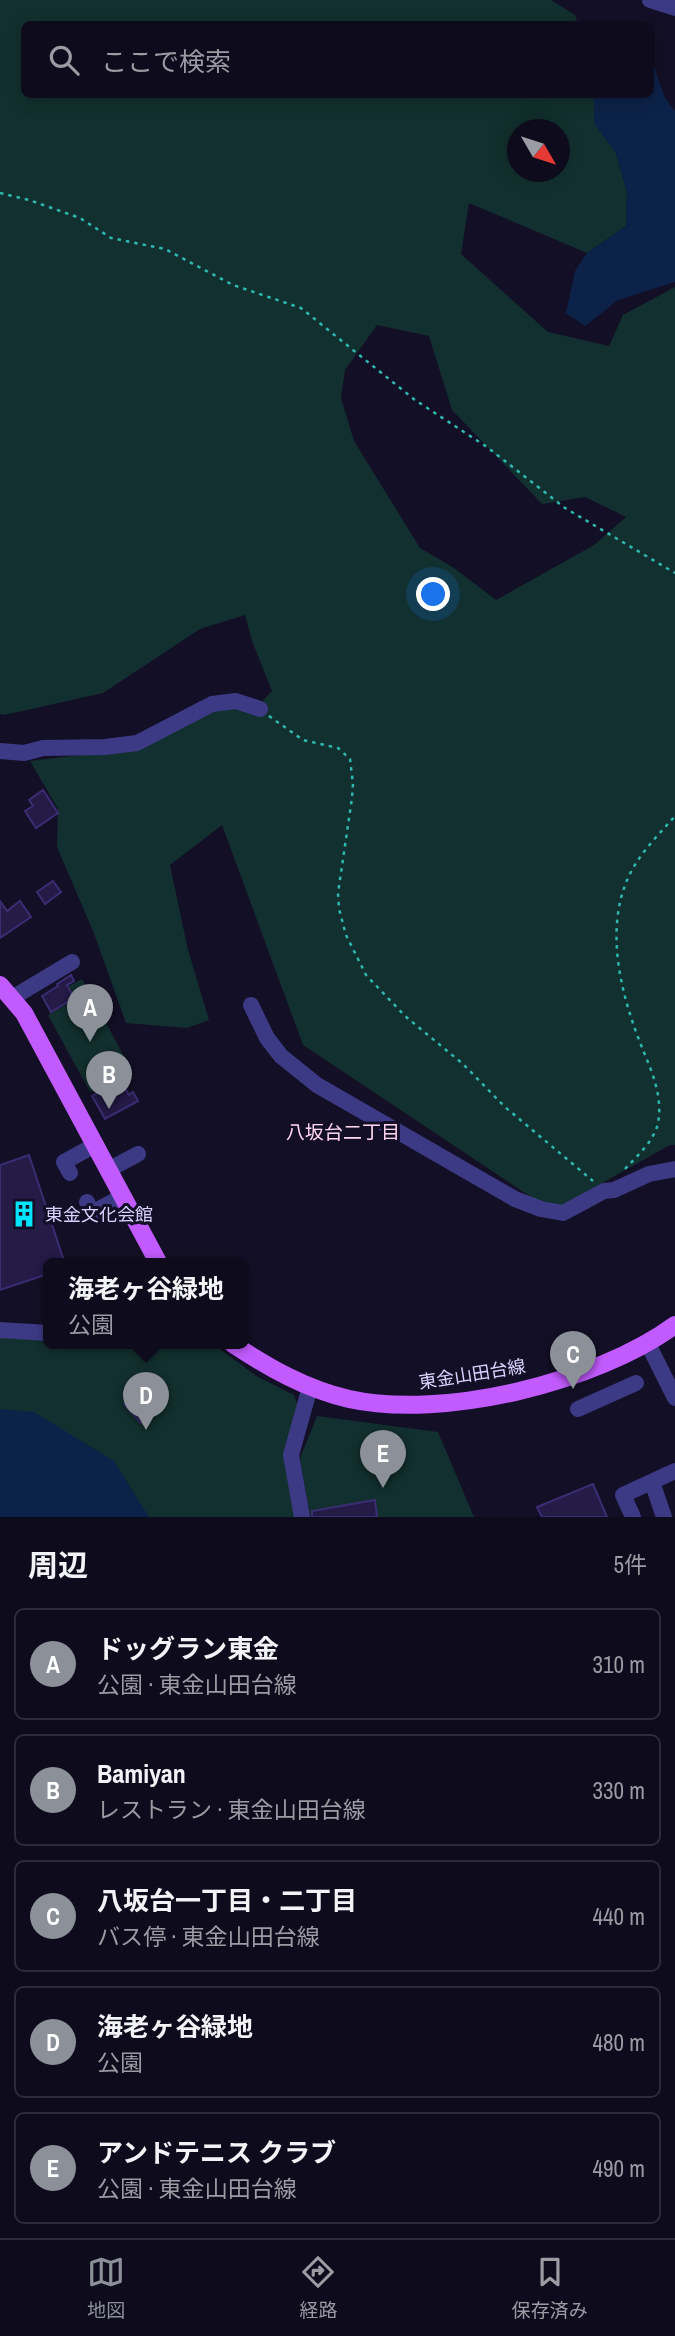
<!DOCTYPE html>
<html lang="ja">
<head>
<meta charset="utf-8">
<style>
	:root { --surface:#0e0b1c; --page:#1c1929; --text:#f1f3f6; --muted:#9b9ba3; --line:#2e2b3b; --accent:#8c9099 }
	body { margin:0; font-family:"Archivo Narrow","Noto Sans JP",sans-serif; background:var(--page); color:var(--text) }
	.compass { position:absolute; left:507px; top:119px; width:63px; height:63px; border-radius:50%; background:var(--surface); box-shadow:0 4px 18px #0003; rotate:129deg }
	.you { position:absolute; left:434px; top:595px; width:24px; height:24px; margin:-18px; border:5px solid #fff; border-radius:50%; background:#1a73e8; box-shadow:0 0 0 10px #1a73e833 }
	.badge { display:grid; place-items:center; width:46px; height:46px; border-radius:50%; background:var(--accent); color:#fff; font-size:23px; font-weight:700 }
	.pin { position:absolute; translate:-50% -58px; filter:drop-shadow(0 2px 4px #0008) }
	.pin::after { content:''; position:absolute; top:37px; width:24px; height:21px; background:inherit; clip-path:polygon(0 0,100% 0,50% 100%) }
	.popup { position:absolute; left:43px; top:1258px; width:206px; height:91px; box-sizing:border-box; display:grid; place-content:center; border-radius:10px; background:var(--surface); filter:drop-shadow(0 2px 5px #0005); font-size:23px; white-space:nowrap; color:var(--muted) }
	.popup b { font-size:26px; color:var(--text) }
	.popup::after { content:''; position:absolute; left:50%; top:100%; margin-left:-14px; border:14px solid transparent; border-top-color:var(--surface) }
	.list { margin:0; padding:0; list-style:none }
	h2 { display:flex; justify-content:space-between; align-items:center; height:91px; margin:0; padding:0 28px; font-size:30px }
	h2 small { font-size:23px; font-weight:400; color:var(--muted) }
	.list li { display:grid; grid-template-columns:46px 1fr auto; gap:21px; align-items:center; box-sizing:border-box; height:112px; margin:0 14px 14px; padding:0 14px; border:2px solid var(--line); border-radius:10px }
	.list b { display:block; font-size:26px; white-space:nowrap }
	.list p { margin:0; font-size:23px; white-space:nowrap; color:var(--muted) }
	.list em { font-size:23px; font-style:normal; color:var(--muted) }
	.icon { flex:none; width:38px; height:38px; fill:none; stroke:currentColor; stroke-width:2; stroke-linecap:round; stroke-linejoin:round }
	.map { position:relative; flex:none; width:675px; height:1517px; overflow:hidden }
	.search { position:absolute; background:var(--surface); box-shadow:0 4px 18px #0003; left:21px; right:21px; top:21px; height:77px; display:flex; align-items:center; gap:18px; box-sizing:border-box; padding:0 24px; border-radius:10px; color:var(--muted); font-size:26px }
	.sheet { height:721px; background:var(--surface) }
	nav { display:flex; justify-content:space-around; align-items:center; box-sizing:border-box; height:98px; border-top:2px solid var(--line); background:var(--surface); font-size:19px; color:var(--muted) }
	nav a { display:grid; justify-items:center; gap:4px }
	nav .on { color:var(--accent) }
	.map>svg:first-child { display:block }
	.green { fill:#12302f; fill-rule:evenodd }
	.water { fill:#0c2248 }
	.building { fill:#241b47; stroke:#3b2d73; stroke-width:2 }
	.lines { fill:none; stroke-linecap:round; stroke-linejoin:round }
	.path { stroke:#2fb8b0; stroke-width:2.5; stroke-dasharray:3.5 5; stroke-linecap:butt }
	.minor { stroke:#3d3a85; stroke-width:16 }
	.major { stroke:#c25bff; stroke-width:18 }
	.labels { text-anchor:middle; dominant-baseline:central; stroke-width:6; stroke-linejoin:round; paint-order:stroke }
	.poi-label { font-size:18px; fill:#d9d4ff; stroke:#130f26; text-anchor:start }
	.street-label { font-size:18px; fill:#d9d4ff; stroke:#130f26 }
	.neighbourhood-label { font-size:19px; fill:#ffd6f0; stroke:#130f26 }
</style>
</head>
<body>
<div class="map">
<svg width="675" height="1517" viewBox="0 0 675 1517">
	<rect width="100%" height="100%" fill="#130f26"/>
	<path class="green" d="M 0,0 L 551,0 L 575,15 L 578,24 L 24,24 L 24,94 L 594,95 L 594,123 L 616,153 L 627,192 L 626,226 L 587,253 L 469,203 L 461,254 L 548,332 L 609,346 L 623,315 L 675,287 L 675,1145 L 670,1145 L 552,1211 L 303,1045 L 222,825 L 170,865 L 188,950 L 209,1020 L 187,1028 L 126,1023 L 93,931 L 57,847 L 58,809 L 30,761 L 146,747 L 211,710 L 233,707 L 253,711 L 272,691 L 252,641 L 245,615 L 200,629 L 103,693 L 4,715 L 0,714 ZM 518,130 L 560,130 L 560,172 L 518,172 ZM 377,325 L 429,336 L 452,410 L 542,504 L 585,497 L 626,517 L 594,545 L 496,600 L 454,568 L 420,548 L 354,441 L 341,398 L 345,370 Z
		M 82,979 L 131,1069 L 90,1092 L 48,1015 L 76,999 L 69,986 Z
		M 0,1336 L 48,1340 L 48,1344 L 213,1344 L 258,1377 L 294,1395 L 298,1406 L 297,1517 L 0,1517 Z
		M 317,1416 L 438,1432 L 474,1517 L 310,1517 L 300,1458 Z"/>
	<path class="water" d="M 651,58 L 665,98 L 675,111 L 675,282 L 618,300 L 585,326 L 566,313 L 575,271 L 587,253 L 626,226 L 627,192 L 616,153 L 594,123 L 594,95 L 650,94 Z
		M 0,1409 L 34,1412 L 114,1461 L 149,1517 L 0,1517 Z"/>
	<path class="building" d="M 43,790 L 58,813 L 36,828 L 25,811 L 33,806 L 29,800 Z
		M 53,881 L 61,892 L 45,904 L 37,892 Z
		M 0,901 L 7,911 L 20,901 L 31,917 L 0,938 Z
		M 71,975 L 74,981 L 67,985 L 74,998 L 51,1012 L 42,996 L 58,986 L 57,984 Z
		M 121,1080 L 129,1095 L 133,1092 L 138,1101 L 105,1119 L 92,1096 Z
		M 29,1155 L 65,1264 L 48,1264 L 48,1274 L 0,1290 L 0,1165 Z
		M 133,1396 L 150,1415 L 141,1423 L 124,1404 Z
		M 593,1484 L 607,1517 L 542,1517 L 537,1507 Z
		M 375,1500 L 377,1517 L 312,1517 L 312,1511 Z"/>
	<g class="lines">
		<path class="path" d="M 0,193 L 29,200 L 80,218 L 111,238 L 165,249 L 233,285 L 301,308 L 415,400 L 487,447 L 565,508 L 675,573
			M 269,716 L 303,740 L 338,748 L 350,759 L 353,784 L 352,798 L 338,893 L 339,909 L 346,935 L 366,975 L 405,1016 L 463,1064 L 505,1107 L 593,1181
			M 625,1169 C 637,1156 651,1144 657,1127 C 664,1100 653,1074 643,1050 C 621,996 602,925 632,870 C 643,850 660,833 675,816"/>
		<path class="minor" d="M 650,0 L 675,8
			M 0,751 L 24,753 L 43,748 L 105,747 L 137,743 L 212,704 L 236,701 L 260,709
			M 12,998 L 72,962
			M 251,1005 L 267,1038 L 281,1056 L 317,1085 L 515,1199 L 541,1209 L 563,1213 L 604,1191 L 614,1190 L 649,1174 L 675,1169
			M 108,1170 L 138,1154
			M 70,1173 L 64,1162 L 95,1145
			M 87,1202 L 92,1213 L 123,1196
			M 0,1330 L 48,1333
			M 648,1344 L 675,1398
			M 578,1409 L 636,1383
			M 652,1482 L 664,1517
			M 302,1517 L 291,1455 L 310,1387
			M 633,1517 L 623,1495 L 675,1471"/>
		<path class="major" d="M 0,985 L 24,1013 L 159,1264
			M 233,1344 C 269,1368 306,1389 349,1399 C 444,1420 597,1382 675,1325"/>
	</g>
	<defs>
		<g id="building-bare" transform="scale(2.1)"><path d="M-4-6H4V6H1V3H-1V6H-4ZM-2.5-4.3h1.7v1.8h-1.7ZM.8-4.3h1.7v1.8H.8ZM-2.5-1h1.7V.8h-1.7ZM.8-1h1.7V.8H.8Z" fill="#00e5ff" stroke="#130f26" stroke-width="2.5" paint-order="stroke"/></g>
	</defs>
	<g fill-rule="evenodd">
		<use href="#building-bare" x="24" y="1214"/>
	</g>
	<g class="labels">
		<g class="poi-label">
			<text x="45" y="1214">東金文化会館</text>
		</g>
		<g class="street-label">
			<text transform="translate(472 1374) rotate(-9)">東金山田台線</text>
		</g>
		<g class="neighbourhood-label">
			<text x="343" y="1132">八坂台二丁目</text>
		</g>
	</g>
</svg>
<svg class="compass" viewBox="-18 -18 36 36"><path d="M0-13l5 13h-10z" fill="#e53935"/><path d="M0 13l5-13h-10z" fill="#9b9ba3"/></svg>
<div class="you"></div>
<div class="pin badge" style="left:90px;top:1042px">A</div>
<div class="pin badge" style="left:109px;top:1109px">B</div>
<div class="pin badge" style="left:573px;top:1389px">C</div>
<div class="pin badge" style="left:146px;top:1430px">D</div>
<div class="popup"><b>海老ヶ谷緑地</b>公園</div>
<div class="pin badge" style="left:383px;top:1488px">E</div>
<div class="search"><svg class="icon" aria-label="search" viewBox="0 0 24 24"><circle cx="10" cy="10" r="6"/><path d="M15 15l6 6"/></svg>ここで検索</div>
</div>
<section class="sheet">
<h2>周辺<small>5件</small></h2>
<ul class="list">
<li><span class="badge">A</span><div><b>ドッグラン東金</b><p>公園 · 東金山田台線</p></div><em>310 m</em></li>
<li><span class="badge">B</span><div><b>Bamiyan</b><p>レストラン · 東金山田台線</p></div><em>330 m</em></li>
<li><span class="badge">C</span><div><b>八坂台一丁目・二丁目</b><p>バス停 · 東金山田台線</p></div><em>440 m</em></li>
<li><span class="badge">D</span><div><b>海老ヶ谷緑地</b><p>公園</p></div><em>480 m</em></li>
<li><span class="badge">E</span><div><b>アンドテニス クラブ</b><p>公園 · 東金山田台線</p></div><em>490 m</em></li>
</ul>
</section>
<nav>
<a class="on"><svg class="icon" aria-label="map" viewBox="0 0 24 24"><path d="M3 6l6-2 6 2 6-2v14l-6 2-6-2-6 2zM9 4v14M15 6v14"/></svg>地図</a>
<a><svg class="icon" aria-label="directions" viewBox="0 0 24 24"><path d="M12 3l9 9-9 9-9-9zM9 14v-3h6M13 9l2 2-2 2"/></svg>経路</a>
<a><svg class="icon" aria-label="saved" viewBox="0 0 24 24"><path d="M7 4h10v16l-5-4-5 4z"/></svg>保存済み</a>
</nav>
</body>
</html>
